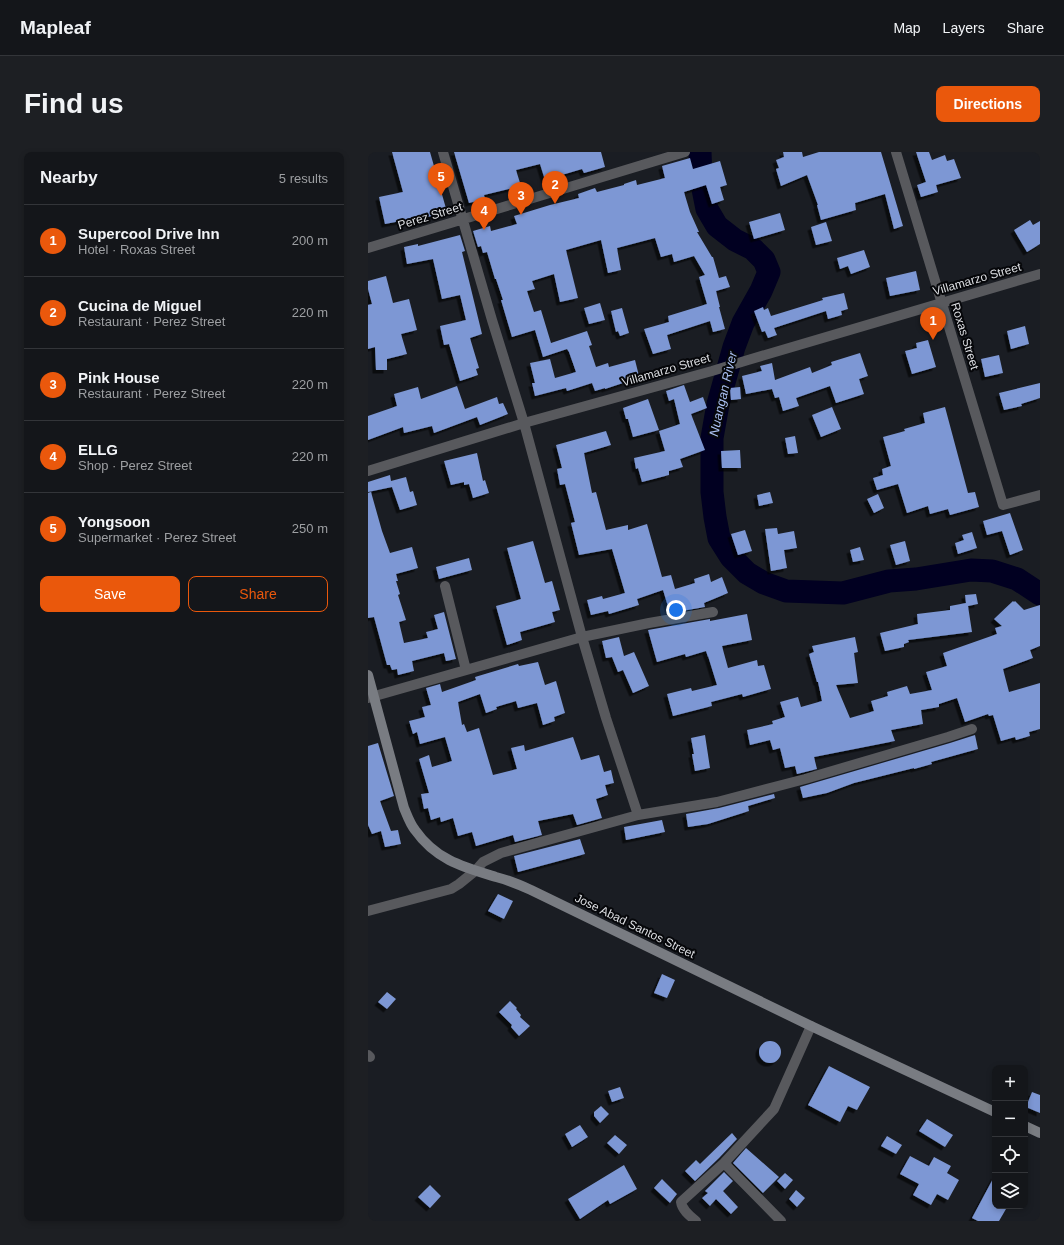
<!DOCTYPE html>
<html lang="en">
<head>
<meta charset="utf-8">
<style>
	:root { --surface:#14161a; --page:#1d1f23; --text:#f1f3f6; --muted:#9d9fa2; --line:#333539; --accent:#ea580c }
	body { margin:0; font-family:Arial,sans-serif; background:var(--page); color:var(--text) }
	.controls { position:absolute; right:12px; bottom:12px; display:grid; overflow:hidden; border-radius:8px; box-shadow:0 2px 6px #0003 }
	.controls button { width:36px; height:36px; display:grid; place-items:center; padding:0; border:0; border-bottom:1px solid var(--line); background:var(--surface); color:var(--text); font:20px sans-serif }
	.you { position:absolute; left:308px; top:458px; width:14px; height:14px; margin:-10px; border:3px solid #fff; border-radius:50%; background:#1a73e8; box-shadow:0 0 0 6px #1a73e833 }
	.badge { display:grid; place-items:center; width:26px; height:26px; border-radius:50%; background:var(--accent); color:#fff; font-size:13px; font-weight:700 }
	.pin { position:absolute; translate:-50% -33px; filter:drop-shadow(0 1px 2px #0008) }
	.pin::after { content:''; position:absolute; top:21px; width:14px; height:12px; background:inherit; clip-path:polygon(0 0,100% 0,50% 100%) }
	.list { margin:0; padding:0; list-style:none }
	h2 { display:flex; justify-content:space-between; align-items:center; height:52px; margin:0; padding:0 16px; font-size:17px }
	h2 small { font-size:13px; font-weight:400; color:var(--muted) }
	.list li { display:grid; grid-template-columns:26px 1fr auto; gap:12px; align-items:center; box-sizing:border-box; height:72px; padding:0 16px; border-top:1px solid var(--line) }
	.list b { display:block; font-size:15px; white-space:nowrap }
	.list p { margin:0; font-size:13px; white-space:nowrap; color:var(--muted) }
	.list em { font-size:13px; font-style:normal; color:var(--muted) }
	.actions { display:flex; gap:8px; padding:12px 16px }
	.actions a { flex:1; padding:9px 0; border:1px solid var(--accent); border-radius:8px; text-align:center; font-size:14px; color:var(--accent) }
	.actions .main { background:var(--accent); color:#fff }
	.icon { flex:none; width:22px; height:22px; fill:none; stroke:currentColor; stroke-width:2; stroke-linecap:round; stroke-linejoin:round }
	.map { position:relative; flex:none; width:672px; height:1069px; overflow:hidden; border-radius:8px }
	header { display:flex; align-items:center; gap:24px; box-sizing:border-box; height:56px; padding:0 20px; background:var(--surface); border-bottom:1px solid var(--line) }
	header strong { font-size:19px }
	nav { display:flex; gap:22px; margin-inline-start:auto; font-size:14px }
	.intro { display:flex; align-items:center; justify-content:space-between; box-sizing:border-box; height:96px; padding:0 24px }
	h1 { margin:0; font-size:28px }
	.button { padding:10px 18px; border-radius:8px; background:var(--accent); color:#fff; font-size:14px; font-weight:700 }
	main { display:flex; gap:24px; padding:0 24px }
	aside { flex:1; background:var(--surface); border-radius:8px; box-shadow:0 2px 6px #0003 }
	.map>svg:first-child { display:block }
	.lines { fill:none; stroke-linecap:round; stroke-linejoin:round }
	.river { stroke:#010021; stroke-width:23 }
	.building { fill:#7d97d4; filter:url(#shadow) }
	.minor { stroke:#58595d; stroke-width:10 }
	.tertiary { stroke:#58595d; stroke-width:10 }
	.secondary { stroke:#797c82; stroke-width:10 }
	.labels { text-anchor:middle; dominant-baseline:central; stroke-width:4; stroke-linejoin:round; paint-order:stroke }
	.street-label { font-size:12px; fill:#dddfe3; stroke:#06070a }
	.water-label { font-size:13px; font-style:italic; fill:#abc1f3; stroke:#06070a }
</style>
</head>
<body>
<header>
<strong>Mapleaf</strong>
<nav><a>Map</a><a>Layers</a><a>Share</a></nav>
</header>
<div class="intro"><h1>Find us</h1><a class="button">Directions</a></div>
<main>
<aside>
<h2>Nearby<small>5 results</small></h2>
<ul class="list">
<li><span class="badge">1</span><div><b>Supercool Drive Inn</b><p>Hotel · Roxas Street</p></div><em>200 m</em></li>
<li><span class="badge">2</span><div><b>Cucina de Miguel</b><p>Restaurant · Perez Street</p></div><em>220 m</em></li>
<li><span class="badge">3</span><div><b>Pink House</b><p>Restaurant · Perez Street</p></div><em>220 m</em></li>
<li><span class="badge">4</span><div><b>ELLG</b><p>Shop · Perez Street</p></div><em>220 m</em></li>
<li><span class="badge">5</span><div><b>Yongsoon</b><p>Supermarket · Perez Street</p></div><em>250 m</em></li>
</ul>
<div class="actions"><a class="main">Save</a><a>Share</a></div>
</aside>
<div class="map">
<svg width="672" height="1069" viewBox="0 0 672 1069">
	<defs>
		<filter id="shadow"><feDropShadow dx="-3.5" dy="3.5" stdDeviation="0" flood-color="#0009"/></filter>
	</defs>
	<rect width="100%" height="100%" fill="#1a1d23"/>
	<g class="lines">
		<path class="river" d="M 332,0 L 333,27 L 339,57 L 349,74 L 367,88 L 385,97 L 396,108 L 401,120 L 393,139 L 375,171 L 366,195 L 350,252 L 344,286 L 344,340 L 347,365 L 351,386 L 363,405 L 379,421 L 396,431 L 418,439 L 475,441 L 521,429 L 548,427 L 603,418 L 624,419 L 649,427 L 672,442"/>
	</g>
	<path class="building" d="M 24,0 L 62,0 L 79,60 L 44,69 L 43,67 L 17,72 L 11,45 L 35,40 Z
		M 86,0 L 233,0 L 237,15 L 216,21 L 214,17 L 177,28 L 172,12 L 148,18 L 153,34 L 116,43 L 117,47 L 101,51 Z
		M 415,0 L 434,0 L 435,5 L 451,0 L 513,0 L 535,74 L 526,77 L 517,42 L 487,51 L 488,58 L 453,68 L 449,53 L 450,53 L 439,23 L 413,34 L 408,17 L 411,16 L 408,8 L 416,5 Z
		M 548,0 L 561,0 L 564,8 L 577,3 L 579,9 L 586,7 L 593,26 L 568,33 L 570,40 L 553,45 L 549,33 L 558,30 Z
		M 322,6 L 325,17 L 352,9 L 359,33 L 352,35 L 356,48 L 344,52 L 338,33 L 316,40 L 322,60 L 331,80 L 329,80 L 344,105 L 345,105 L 351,126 L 358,124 L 362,135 L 348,139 L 352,155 L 351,155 L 357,177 L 345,180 L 342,169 L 299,183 L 303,197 L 285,202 L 276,177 L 301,170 L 300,164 L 339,152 L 331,125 L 337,123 L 326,104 L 306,110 L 304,102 L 293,105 L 287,86 L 249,96 L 253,118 L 240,121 L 233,88 L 198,98 L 210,146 L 192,150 L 186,122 L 164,129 L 167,137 L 159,139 L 166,160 L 173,158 L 183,191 L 219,179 L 224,193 L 221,194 L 228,215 L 240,211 L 241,215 L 267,208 L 271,224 L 257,227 L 258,230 L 237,237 L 237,236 L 227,239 L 224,231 L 199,239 L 198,236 L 167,244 L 164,231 L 167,231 L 162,211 L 182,207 L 187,226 L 208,220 L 201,200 L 199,197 L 175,205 L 167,178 L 144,185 L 133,148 L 135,148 L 128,127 L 127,127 L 119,100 L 115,101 L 113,94 L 110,95 L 105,79 L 122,74 L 123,79 L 149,72 L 146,64 L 182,53 L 211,46 L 210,42 L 227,36 L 229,40 L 256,33 L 256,32 L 268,28 L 269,33 L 297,26 L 294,14 Z
		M 412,61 L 417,78 L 386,87 L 381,70 Z
		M 662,68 L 665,73 L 672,69 L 672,92 L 659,100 L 646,78 Z
		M 458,70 L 464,89 L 448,93 L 443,75 Z
		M 92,83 L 97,99 L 94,100 L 114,182 L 102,186 L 111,216 L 108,217 L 110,223 L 92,229 L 81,192 L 76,193 L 72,174 L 98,168 L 92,143 L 74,147 L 65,107 L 39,112 L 36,95 L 50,92 L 50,94 Z
		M 496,98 L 502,115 L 483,122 L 480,114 L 472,117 L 469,106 Z
		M 548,119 L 552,138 L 522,144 L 518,126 Z
		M 18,124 L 25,151 L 41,147 L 49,178 L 33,182 L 39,202 L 19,207 L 19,218 L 8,218 L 7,195 L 0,197 L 0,153 L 4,152 L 0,137 L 0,129 Z
		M 476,141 L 480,157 L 473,159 L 474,163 L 460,167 L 458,159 L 406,176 L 409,183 L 400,186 L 397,179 L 394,180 L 386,159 L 395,155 L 396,158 L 400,156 L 403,164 L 455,148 L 454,146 Z
		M 232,151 L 237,168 L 221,172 L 216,156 Z
		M 254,156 L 261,181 L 252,184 L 250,179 L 248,180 L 243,159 Z
		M 657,174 L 661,192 L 643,197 L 639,179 Z
		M 560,188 L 568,215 L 544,222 L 537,199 L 549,196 L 548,191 Z
		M 492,201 L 500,224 L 491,227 L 496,242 L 468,251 L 462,234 L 428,246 L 431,254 L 415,259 L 411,245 L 407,246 L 404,237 L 378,242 L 374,224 L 394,219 L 392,214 L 404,211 L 407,228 L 442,215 L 444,221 L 464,213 L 463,210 Z
		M 631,203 L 635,221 L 617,225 L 613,207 Z
		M 672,231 L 672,246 L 653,252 L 654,254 L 636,258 L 631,241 Z
		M 316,233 L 322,250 L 335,245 L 339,256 L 323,262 L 337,298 L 312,307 L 315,315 L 301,319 L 301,323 L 274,330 L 270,316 L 268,317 L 266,306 L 297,299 L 291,279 L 312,272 L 306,247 L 301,249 L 298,239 Z
		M 89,234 L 97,257 L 129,245 L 131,252 L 135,251 L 140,262 L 112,273 L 109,265 L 66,281 L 64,274 L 36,281 L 35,275 L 0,288 L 0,264 L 29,254 L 26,242 L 50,235 L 53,247 Z
		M 372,235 L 373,247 L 363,248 L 362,236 Z
		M 280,247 L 291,278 L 265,285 L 260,267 L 258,267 L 255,256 Z
		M 464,255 L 473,277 L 453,285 L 444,263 Z
		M 577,255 L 600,341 L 607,340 L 611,355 L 582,363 L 580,357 L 562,362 L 560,354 L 539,361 L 530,332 L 509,338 L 505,326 L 515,323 L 514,317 L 523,314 L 515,285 L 537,279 L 536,277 L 557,271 L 555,261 Z
		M 238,279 L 243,293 L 216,301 L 224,341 L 228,340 L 238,378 L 260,373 L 260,378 L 279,372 L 294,425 L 303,423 L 307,437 L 327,431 L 326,427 L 341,422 L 343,430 L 354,425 L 360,441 L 336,451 L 337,455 L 302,461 L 295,438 L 269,447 L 271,453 L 241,462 L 240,459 L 223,463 L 219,448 L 234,444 L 235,447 L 257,441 L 244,397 L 211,403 L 203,371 L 207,370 L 197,332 L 192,333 L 189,317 L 194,316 L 188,293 Z
		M 427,284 L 430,301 L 420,302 L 417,286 Z
		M 372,298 L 373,316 L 354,316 L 353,299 Z
		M 109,301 L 115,329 L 117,328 L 121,341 L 105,346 L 101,332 L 96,333 L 96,330 L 83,333 L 76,309 Z
		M 22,323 L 23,329 L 38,325 L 42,340 L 45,339 L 49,353 L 32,358 L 24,335 L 0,340 L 0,330 Z
		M 3,340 L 14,379 L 22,401 L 44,395 L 50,416 L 28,422 L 30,429 L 28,429 L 32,442 L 30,443 L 38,468 L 31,470 L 36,491 L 60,486 L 58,480 L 70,477 L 66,463 L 76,460 L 88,507 L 78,509 L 76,501 L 44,509 L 46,519 L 30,523 L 29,517 L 24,518 L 22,513 L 19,513 L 6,465 L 0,466 L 0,341 Z
		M 402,340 L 405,351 L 391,354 L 389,343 Z
		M 510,342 L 516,356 L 506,361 L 499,347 Z
		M 642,361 L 655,398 L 642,403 L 634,379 L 619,383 L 615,369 Z
		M 409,376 L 410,382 L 426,379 L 429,396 L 416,398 L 419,416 L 403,419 L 397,377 Z
		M 377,378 L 384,399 L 370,403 L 363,382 Z
		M 604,380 L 609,396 L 590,402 L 587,391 L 596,388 L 594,383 Z
		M 165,389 L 177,431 L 184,429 L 192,458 L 184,460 L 187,470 L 152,480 L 154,488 L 139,493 L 128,454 L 153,447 L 139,396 Z
		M 537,389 L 542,409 L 528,413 L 522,393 Z
		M 492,395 L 496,408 L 485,410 L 482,398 Z
		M 101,406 L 104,418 L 71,427 L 68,415 Z
		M 608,442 L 610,452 L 600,454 L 604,480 L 540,488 L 541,490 L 536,492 L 536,495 L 517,499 L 512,481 L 550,472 L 549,462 L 582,458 L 582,454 L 598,451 L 597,443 Z
		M 645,449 L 646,450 L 647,449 L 656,458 L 672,453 L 672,494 L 662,498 L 665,506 L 635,517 L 641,540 L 672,531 L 672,577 L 661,580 L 662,584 L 648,588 L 647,585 L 633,589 L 625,563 L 621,564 L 620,562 L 597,570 L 589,546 L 571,552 L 571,555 L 553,558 L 555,572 L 523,578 L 527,589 L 446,605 L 449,617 L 429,622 L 427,614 L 417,616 L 412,596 L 405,598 L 402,588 L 382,593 L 379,578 L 405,572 L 404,569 L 417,565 L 412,550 L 430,545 L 433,555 L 454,549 L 450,530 L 449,530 L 441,502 L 446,500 L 444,494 L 487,485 L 490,500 L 486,501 L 490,531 L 468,533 L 482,566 L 506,559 L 503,549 L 520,544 L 519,540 L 539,534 L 542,542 L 564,538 L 558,520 L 579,514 L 575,501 L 629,482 L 627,476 L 634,474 L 626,467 Z
		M 379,462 L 384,488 L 354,494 L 360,516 L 389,508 L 390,514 L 396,513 L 403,537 L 375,545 L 374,542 L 343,550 L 344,554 L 305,564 L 299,542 L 323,536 L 324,539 L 349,533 L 340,504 L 340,505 L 338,499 L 318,505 L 317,502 L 289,510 L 280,478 L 342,467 L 342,469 Z
		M 251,485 L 256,504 L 266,500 L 281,534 L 265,541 L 255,518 L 250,520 L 244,505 L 238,506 L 234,489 Z
		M 170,510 L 177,533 L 188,529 L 197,561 L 186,565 L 187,569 L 175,573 L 169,551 L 150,556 L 148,549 L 128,555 L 129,557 L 118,561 L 112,542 L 90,550 L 94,573 L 96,572 L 99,580 L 111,576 L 125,623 L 149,617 L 143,596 L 156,593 L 157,599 L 205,585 L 213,608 L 231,603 L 236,620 L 243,618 L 246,631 L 237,633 L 240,643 L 228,647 L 234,666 L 209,673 L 205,662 L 170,669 L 174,683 L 147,690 L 145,683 L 108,694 L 104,680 L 90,684 L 85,666 L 73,670 L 72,665 L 63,668 L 60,656 L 56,657 L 53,642 L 61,641 L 51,607 L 61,603 L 64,615 L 84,609 L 77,585 L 52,592 L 49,580 L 45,582 L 41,569 L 57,565 L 54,555 L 63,553 L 58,536 L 72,532 L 74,540 L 108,528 L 107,525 L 150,512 L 151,514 Z
		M 337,583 L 342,616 L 327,619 L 324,602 L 326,602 L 323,586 Z
		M 607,583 L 610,597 L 563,610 L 564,612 L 546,617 L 546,616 L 486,631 L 459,641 L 435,646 L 432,635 L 582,591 Z
		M 10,591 L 26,644 L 12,649 L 23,679 L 30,678 L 33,692 L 17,695 L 13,679 L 4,682 L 0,673 L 0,594 Z
		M 406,642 L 407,646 L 380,654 L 381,659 L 340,672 L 320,675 L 318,662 L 351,656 Z
		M 294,668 L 297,680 L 258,688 L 256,675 Z
		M 212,687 L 217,702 L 150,720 L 146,704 Z
		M 130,742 L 145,749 L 136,767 L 120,759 Z
		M 294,822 L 307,828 L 299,846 L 286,841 Z
		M 19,840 L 28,847 L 19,857 L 10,850 Z
		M 142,849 L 149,856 L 148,857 L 153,863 L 152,865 L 162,874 L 151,884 L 143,875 L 144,873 L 131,860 Z
		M391 900a11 11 0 1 1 22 0a11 11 0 1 1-22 0Z
		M 461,914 L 502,935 L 489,958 L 480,954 L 472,970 L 440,953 Z
		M 252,935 L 256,946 L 244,950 L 240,939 Z
		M 664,940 L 672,943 L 672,961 L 658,955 Z
		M 233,954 L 241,962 L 232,971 L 226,964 L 226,960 Z
		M 559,967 L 585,983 L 577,995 L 551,979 Z
		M 212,973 L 220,985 L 204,995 L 197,982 Z
		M 364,981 L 369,987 L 351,1006 L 327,1029 L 317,1019 L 328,1008 L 332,1012 Z
		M 247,983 L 259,993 L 251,1002 L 239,991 Z
		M 519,984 L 534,993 L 528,1002 L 513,994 Z
		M 378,996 L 411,1025 L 395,1041 L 365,1011 Z
		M 542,1004 L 561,1014 L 566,1005 L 583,1014 L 579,1021 L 591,1028 L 580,1048 L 569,1042 L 563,1053 L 545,1043 L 551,1032 L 532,1022 Z
		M 256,1013 L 269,1037 L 242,1052 L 240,1048 L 212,1067 L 200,1047 Z
		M 356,1020 L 365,1029 L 355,1039 L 370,1055 L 363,1062 L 348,1047 L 342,1054 L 334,1046 L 340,1041 L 337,1039 Z
		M 417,1021 L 425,1028 L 417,1037 L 409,1029 Z
		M 627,1023 L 627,1054 L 632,1054 L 638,1057 L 631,1069 L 610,1069 L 604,1066 Z
		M 294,1027 L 309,1042 L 302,1051 L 286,1036 Z
		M 62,1033 L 73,1044 L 62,1056 L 50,1045 Z
		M 428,1038 L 437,1046 L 429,1055 L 421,1047 Z"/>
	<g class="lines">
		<path class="minor" d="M 75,0 L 124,168 L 156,271 L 214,485 L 238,566 L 270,663
			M 528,0 L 635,353 L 672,343
			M 0,96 L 317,0
			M 0,319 L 156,271 L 344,219 L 380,208 L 672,122
			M 77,434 L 98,518
			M 0,546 L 214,485 L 281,471 L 345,460
			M 107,719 L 115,710 L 133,701 L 270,663 L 349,650 L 437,627 L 580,585 L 604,577
			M 0,903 L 2,905
			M 356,1011 L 413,1069
			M 328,1069 C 322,1064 314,1058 313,1050 L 356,1011 L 406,957 L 443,874"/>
		<path class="tertiary" d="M 0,759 L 83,737 L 91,732 L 107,719"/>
		<path class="secondary" d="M 0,523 L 36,656 C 39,663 42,672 47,678 C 68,708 95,715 128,725 C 140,728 152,733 163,738 L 443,874 L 627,960
			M 657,974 L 672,981"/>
	</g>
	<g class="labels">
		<g class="street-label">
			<text transform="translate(62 64) rotate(-17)">Perez Street</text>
			<text transform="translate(609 127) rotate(-16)">Villamarzo Street</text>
			<text transform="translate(597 184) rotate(73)">Roxas Street</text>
			<text transform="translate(298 218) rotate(-16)">Villamarzo Street</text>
			<text transform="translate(267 774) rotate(26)">Jose Abad Santos Street</text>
		</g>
		<g class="water-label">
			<text transform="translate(355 242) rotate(-77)">Nuangan River</text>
		</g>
	</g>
</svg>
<div class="controls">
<button>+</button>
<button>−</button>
<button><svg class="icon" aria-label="locate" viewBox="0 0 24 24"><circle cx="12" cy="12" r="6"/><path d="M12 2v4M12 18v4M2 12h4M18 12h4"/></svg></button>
<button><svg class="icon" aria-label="layers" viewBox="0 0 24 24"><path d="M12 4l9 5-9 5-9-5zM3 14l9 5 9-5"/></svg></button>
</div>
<div class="you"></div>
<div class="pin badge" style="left:565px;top:188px">1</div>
<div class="pin badge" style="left:187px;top:52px">2</div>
<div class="pin badge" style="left:153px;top:63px">3</div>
<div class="pin badge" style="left:116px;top:78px">4</div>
<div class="pin badge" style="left:73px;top:44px">5</div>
</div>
</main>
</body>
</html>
